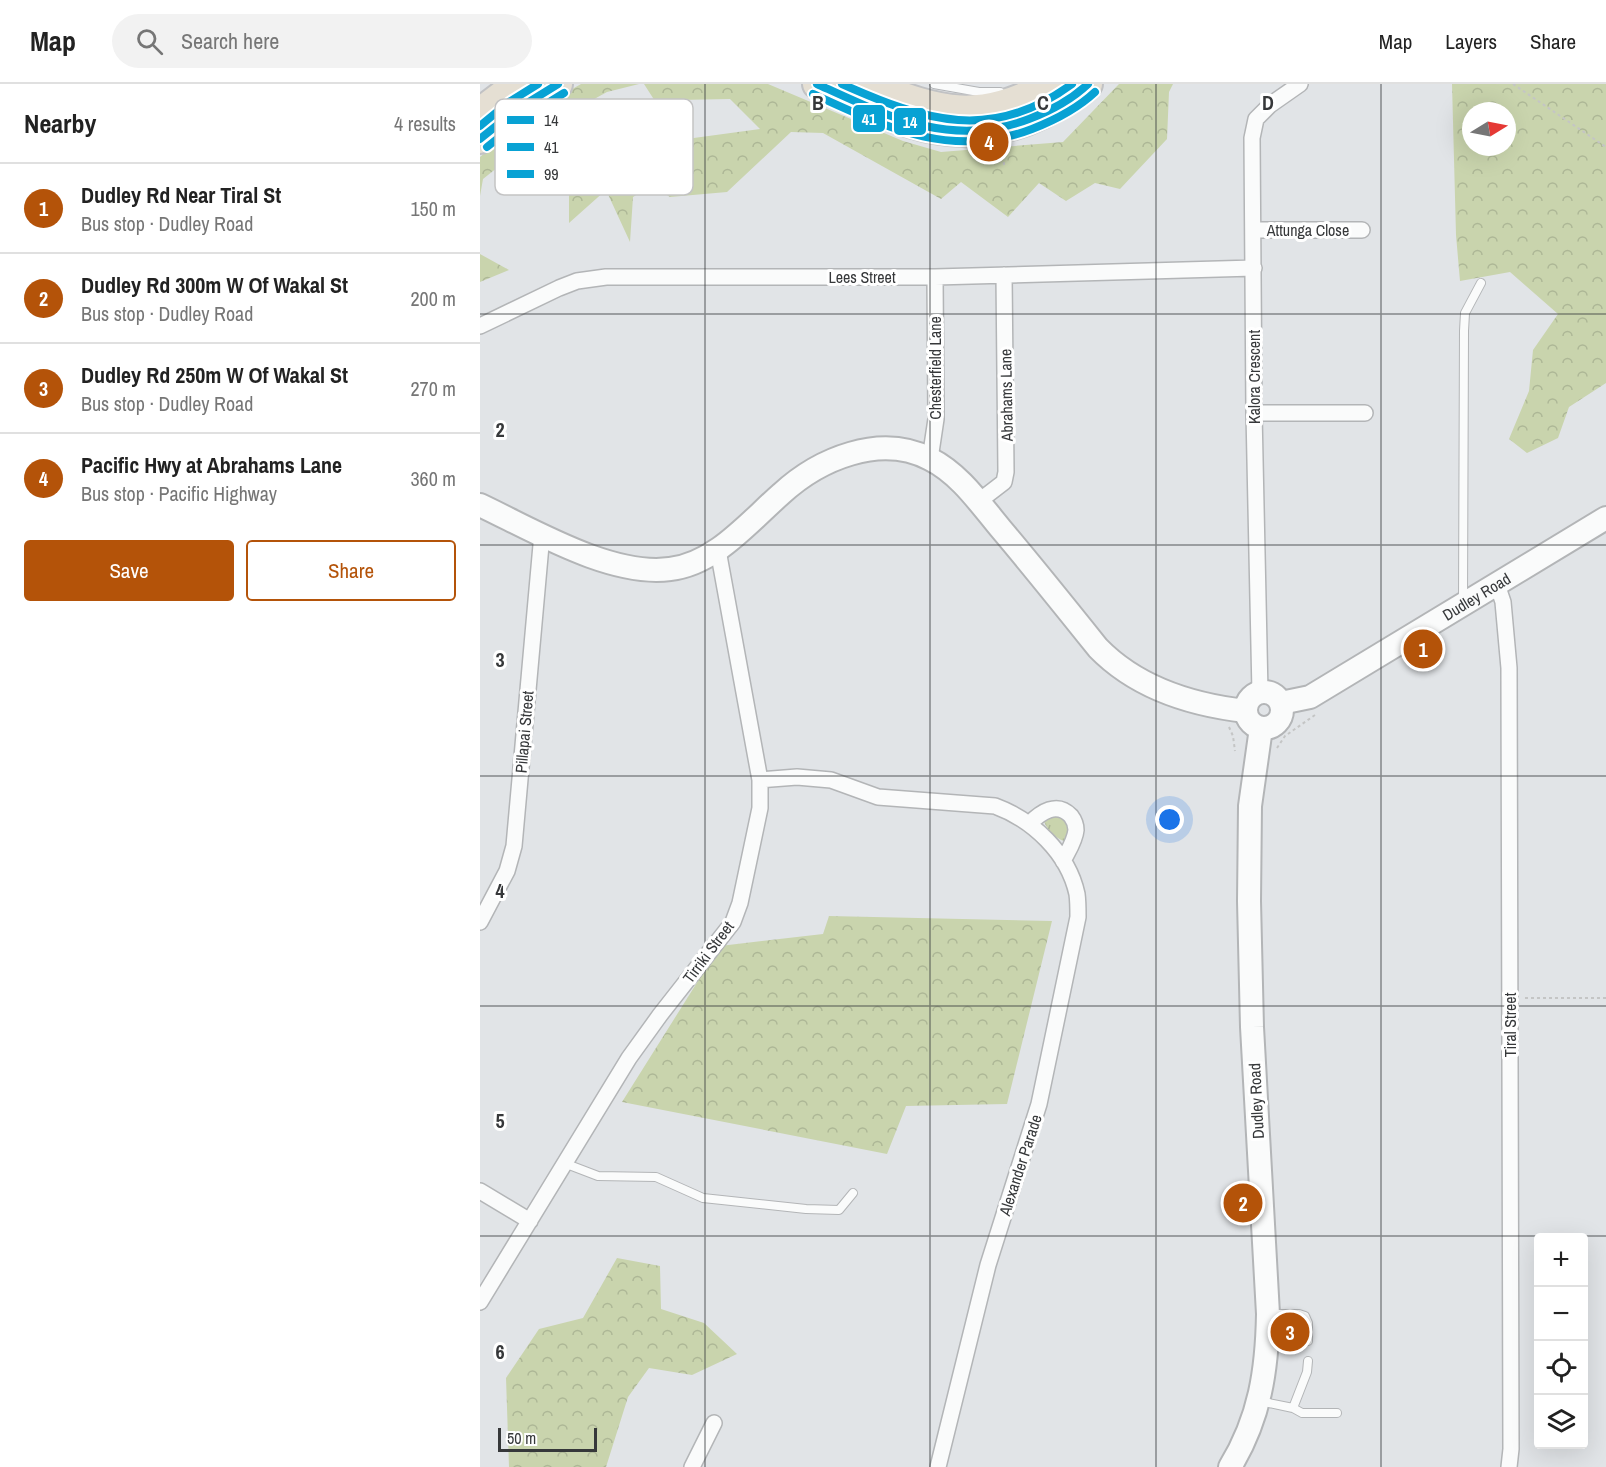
<!DOCTYPE html>
<html lang="en">
<head>
<meta charset="utf-8">
<style>
	:root { --surface:#fff; --page:#f2f2f2; --text:#222; --muted:#767676; --line:#e0e0e0; --accent:#b45309 }
	body { margin:0; font-family:"Archivo Narrow",sans-serif; background:var(--page); color:var(--text) }
	.controls { position:absolute; right:18px; bottom:18px; display:grid; overflow:hidden; border-radius:6px; box-shadow:0 6px 24px #0002 }
	.controls button { width:54px; height:54px; display:grid; place-items:center; padding:0; border:0; border-bottom:2px solid var(--line); background:var(--surface); color:var(--text); font:30px sans-serif }
	.compass { position:absolute; left:982px; top:18px; width:54px; height:54px; border-radius:50%; background:var(--surface); box-shadow:0 6px 24px #0002; rotate:80deg }
	.scale { position:absolute; left:18px; bottom:15px; width:99px; box-sizing:border-box; padding-left:6px; border:3px solid #36383a; border-top:0; font-size:16px; line-height:21px; white-space:nowrap; color:#36383a; -webkit-text-stroke:4px #fff; paint-order:stroke }
	.you { position:absolute; left:690px; top:736px; width:21px; height:21px; margin:-15px; border:4px solid #fff; border-radius:50%; background:#1a73e8; box-shadow:0 0 0 9px #1a73e833 }
	.badge { display:grid; place-items:center; width:39px; height:39px; border-radius:50%; background:var(--accent); color:#fff; font-size:20px; font-weight:700 }
	.pin { position:absolute; translate:-50% -50%; border:3px solid #fff; box-shadow:0 2px 6px #0006 }
	.list { margin:0; padding:0; list-style:none }
	h2 { display:flex; justify-content:space-between; align-items:center; height:78px; margin:0; padding:0 24px; font-size:26px }
	h2 small { font-size:20px; font-weight:400; color:var(--muted) }
	.list li { display:grid; grid-template-columns:39px 1fr auto; gap:18px; align-items:center; box-sizing:border-box; height:90px; padding:0 24px; border-top:2px solid var(--line) }
	.list b { display:block; font-size:22px; white-space:nowrap }
	.list p { margin:0; font-size:20px; white-space:nowrap; color:var(--muted) }
	.list em { font-size:20px; font-style:normal; color:var(--muted) }
	.actions { display:flex; gap:12px; padding:18px 24px }
	.actions a { flex:1; padding:14px 0; border:2px solid var(--accent); border-radius:6px; text-align:center; font-size:21px; color:var(--accent) }
	.actions .main { background:var(--accent); color:#fff }
	.icon { flex:none; width:33px; height:33px; fill:none; stroke:currentColor; stroke-width:2; stroke-linecap:round; stroke-linejoin:round }
	.map { position:relative; flex:none; width:1126px; height:1383px; overflow:hidden }
	header { display:flex; align-items:center; gap:36px; box-sizing:border-box; height:84px; padding:0 30px; background:var(--surface); border-bottom:2px solid var(--line) }
	header strong { font-size:28px }
	nav { display:flex; gap:33px; margin-inline-start:auto; font-size:21px }
	.search { width:420px; height:54px; background:var(--page); display:flex; align-items:center; gap:15px; box-sizing:border-box; padding:0 21px; border-radius:33px; color:var(--muted); font-size:22px }
	main { display:flex }
	aside { flex:1; background:var(--surface) }
	.map>svg:first-child { display:block }
	.grass { fill:url(#grass-tufts) }
	.forest { fill:url(#forest-crowns); fill-rule:evenodd }
	.lines { fill:none; stroke-linecap:round; stroke-linejoin:round }
	.lane-casing { stroke:#b3b5b7; stroke-width:10 }
	.street-casing { stroke:#b3b5b7; stroke-width:18 }
	.secondary-casing { stroke:#b3b5b7; stroke-width:26 }
	.highway-casing { stroke:#c1c2c4; stroke-width:32 }
	.path { stroke:#c4c5c5; stroke-width:2; stroke-dasharray:3 3; stroke-linecap:butt }
	.lane { stroke:#fafbfb; stroke-width:8 }
	.street { stroke:#fafbfb; stroke-width:15 }
	.secondary { stroke:#fafbfb; stroke-width:22 }
	.highway { stroke:#e5dfd3; stroke-width:28 }
	.bus-1-casing { stroke:#fff; stroke-width:12 }
	.bus-2-casing { stroke:#fff; stroke-width:12 }
	.bus-3-casing { stroke:#fff; stroke-width:12 }
	.bus-1 { stroke:#08a2d4; stroke-width:8 }
	.bus-2 { stroke:#08a2d4; stroke-width:8 }
	.bus-3 { stroke:#08a2d4; stroke-width:8 }
	.grid { fill:none; stroke:#36383a; stroke-width:1.5; stroke-opacity:0.55 }
	.labels { text-anchor:middle; dominant-baseline:central; stroke-width:6; stroke-linejoin:round; paint-order:stroke }
	.street-label { font-size:16px; fill:#36383a; stroke:#fff }
	.key { fill:#fff; stroke:#c3c3c4; stroke-width:1.5 }
	.key-label { font-size:16px; fill:#36383a }
	.grid-label { font-size:20px; text-anchor:middle; font-weight:bold; fill:#36383a; stroke:#fff; stroke-width:6; stroke-linejoin:round; paint-order:stroke }
	.line-badge { stroke:#fff; stroke-width:2 }
	.badge-label { font-size:16px; text-anchor:middle; font-weight:bold; fill:#fff }
</style>
</head>
<body>
<header>
<strong>Map</strong>
<div class="search"><svg class="icon" aria-label="search" viewBox="0 0 24 24"><circle cx="10" cy="10" r="6"/><path d="M15 15l6 6"/></svg>Search here</div>
<nav><a>Map</a><a>Layers</a><a>Share</a></nav>
</header>
<main>
<aside>
<h2>Nearby<small>4 results</small></h2>
<ul class="list">
<li><span class="badge">1</span><div><b>Dudley Rd Near Tiral St</b><p>Bus stop · Dudley Road</p></div><em>150 m</em></li>
<li><span class="badge">2</span><div><b>Dudley Rd 300m W Of Wakal St</b><p>Bus stop · Dudley Road</p></div><em>200 m</em></li>
<li><span class="badge">3</span><div><b>Dudley Rd 250m W Of Wakal St</b><p>Bus stop · Dudley Road</p></div><em>270 m</em></li>
<li><span class="badge">4</span><div><b>Pacific Hwy at Abrahams Lane</b><p>Bus stop · Pacific Highway</p></div><em>360 m</em></li>
</ul>
<div class="actions"><a class="main">Save</a><a>Share</a></div>
</aside>
<div class="map">
<svg width="1126" height="1383" viewBox="0 0 1126 1383">
	<defs>
		<pattern id="grass-tufts" width="24" height="20" patternUnits="userSpaceOnUse" patternTransform="scale(1.5)"><rect width="24" height="20" fill="#c9d4ad"/><path d="M3 7l-1-3M5 7V3M7 7l1-3M15 17l-1-3M17 17v-4M19 17l1-3" fill="none" stroke="#adb796"/></pattern>
		<pattern id="forest-crowns" width="20" height="18" patternUnits="userSpaceOnUse" patternTransform="scale(1.5)"><rect width="20" height="18" fill="#c9d4ad"/><path d="M2 6a3 3 0 1 1 6 0M12 15a3 3 0 1 1 6 0" fill="none" stroke="#adb796"/></pattern>
	</defs>
	<rect width="100%" height="100%" fill="#e1e4e7"/>
	<path class="grass" d="M 575,730 L 586,734 L 590,748 L 585,757 C 577,756 566,745 564,737 L 568,732 Z"/>
	<path class="forest" d="M 101,0 L 159,0 L 127,8 L 78,35 L 3,95 L 0,112 L 0,73 L 54,27 Z
		M 164,0 L 288,0 L 423,57 L 461,68 L 583,58 L 639,0 L 693,0 L 689,8 L 687,55 L 640,105 L 615,99 L 586,117 L 559,99 L 528,133 L 481,98 L 461,115 L 343,49 L 311,48 L 247,108 L 190,113 L 172,101 L 153,113 L 150,158 L 126,106 L 89,139 L 89,95 L 162,52 L 199,56 L 280,45 L 250,15 L 198,16 L 191,42 Z
		M 972,0 L 1126,0 L 1126,299 L 1089,323 L 1078,354 L 1047,369 L 1029,355 L 1049,307 L 1053,266 L 1078,230 L 1030,188 L 980,197 L 976,151 ZM 991,27 L 1027,27 L 1027,63 L 991,63 Z
		M 0,170 L 29,186 L 0,198 Z
		M 349,832 L 572,837 L 527,1020 L 426,1022 L 407,1070 L 142,1018 L 240,862 L 343,850 Z
		M 137,1174 L 180,1182 L 181,1225 L 224,1239 L 257,1270 L 212,1291 L 169,1284 L 148,1313 L 126,1383 L 29,1383 L 26,1294 L 59,1245 L 103,1234 Z"/>
	<g class="lines">
		<g class="lane-casing">
			<path id="lane" d="M 454,0 L 499,8 L 520,8
				M 983,518 L 984,247 L 985,229 L 1001,199
				M 84,1079 L 118,1092 L 176,1093 L 223,1114 L 326,1125 L 359,1126 L 373,1109
				M 789,1230 L 819,1230 L 825,1232 L 828,1239 L 828,1257
				M 779,1317 L 813,1324 L 822,1329 L 857,1329
				M 813,1324 L 827,1288 L 828,1277"/>
		</g>
		<g class="street-casing">
			<path id="street" d="M 773,146 L 882,146
				M 0,242 L 79,204 L 97,197 L 126,193 L 455,193 L 774,184
				M 774,329 L 885,329
				M 450,375 L 456,335 L 455,193
				M 498,418 L 524,398 L 526,388 L 524,191
				M 1017,500 L 1023,518 L 1029,584 L 1031,1365 L 1029,1383
				M 780,609 L 774,329 L 772,54 L 776,35 L 790,21 L 820,0
				M 280,696 L 317,693 L 351,696 L 398,713 L 515,722 C 553,736 588,769 597,810 C 598,817 598,826 598,833 L 559,1020 L 508,1181 L 458,1383
				M 549,740 C 561,728 577,717 591,732 C 594,736 596,740 596,746 C 595,757 588,767 583,777
				M 0,838 L 27,787 L 34,762 L 62,450
				M 0,1107 L 50,1137
				M 0,1218 L 149,974 L 180,931 L 253,838 L 260,819 L 280,724 L 280,696 L 238,466
				M 212,1383 L 234,1339"/>
		</g>
		<g class="secondary-casing">
			<g id="secondary">
				<path d="M 0,421 C 53,446 131,493 190,485 C 235,480 269,438 301,410 C 339,375 400,349 450,375 C 480,390 500,420 521,445 C 554,484 586,524 618,564 C 657,604 712,621 766,627"/>
				<circle cx="784" cy="626" r="18"/>
				<path id="s1" d="M 801,619 L 830,613 L 1126,434"/>
				<path d="M 750,1383 C 780,1334 787,1286 788,1230 L 772,943 L 769,817 L 770,722 L 781,644"/>
			</g>
		</g>
		<g class="highway-casing">
			<path id="highway" d="M 337,0 C 415,35 478,71 562,30 C 578,22 595,13 608,0
				M 390,0 C 461,29 500,39 570,0
				M 0,28 L 37,0
				M 0,55 L 36,26 L 78,0"/>
		</g>
		<path class="path" d="M 1033,0 L 1126,63
			M 523,66 L 524,81
			M 749,643 L 753,652 L 755,667
			M 797,664 L 805,652 L 835,631
			M 1045,914 L 1126,914"/>
		<use href="#lane" class="lane"/>
		<use href="#street" class="street"/>
		<use href="#secondary" class="secondary"/>
		<use href="#highway" class="highway"/>
		<g class="bus-1-casing">
			<path id="bus-1" d="M 337,0 C 407,32 471,65 549,35 C 570,27 591,16 608,0
				M 0,55 L 36,26 L 78,0"/>
		</g>
		<g class="bus-2-casing">
			<path id="bus-2" d="M 333,10 C 405,43 472,76 552,45 C 575,36 597,25 615,8
				M 7,63 L 42,35 L 84,9"/>
		</g>
		<g class="bus-3-casing">
			<path id="bus-3" d="M 362,0 C 445,37 512,59 592,0
				M 0,42 L 29,18 L 58,0"/>
		</g>
		<use href="#bus-1" class="bus-1"/>
		<use href="#bus-2" class="bus-2"/>
		<use href="#bus-3" class="bus-3"/>
	</g>
	<path class="grid" d="M 225,0 L 225,1383M 450,0 L 450,1383M 676,0 L 676,1383M 901,0 L 901,1383M 0,230 L 1126,230M 0,461 L 1126,461M 0,692 L 1126,692M 0,922 L 1126,922M 0,1152 L 1126,1152"/>
	<g class="labels">
		<g class="street-label">
			<text x="828" y="146">Attunga Close</text>
			<text x="382" y="193">Lees Street</text>
			<text transform="translate(455 284) rotate(-90)">Chesterfield Lane</text>
			<text transform="translate(774 293) rotate(-90)">Kalora Crescent</text>
			<text transform="translate(526 311) rotate(-91)">Abrahams Lane</text>
			<text stroke="none"><textPath href="#s1" startOffset="224">Dudley Road</textPath></text>
			<text transform="translate(44 648) rotate(-85)">Pillapai Street</text>
			<text transform="translate(228 868) rotate(-53)">Tirriki Street</text>
			<text transform="translate(1030 941) rotate(-90)">Tiral Street</text>
			<text transform="translate(776 1017) rotate(-93)">Dudley Road</text>
			<text transform="translate(540 1081) rotate(-72)">Alexander Parade</text>
		</g>
	</g>
	<rect x="15" y="15" width="198" height="96" rx="9" class="key"/>
	<rect x="27" y="32" width="27" height="8" fill="#08a2d4"/>
	<rect x="27" y="59" width="27" height="8" fill="#08a2d4"/>
	<rect x="27" y="86" width="27" height="8" fill="#08a2d4"/>
	<g class="key-label">
		<text x="64" y="42">14</text>
		<text x="64" y="69">41</text>
		<text x="64" y="96">99</text>
	</g>
	<g class="grid-label">
		<text x="338" y="26">B</text>
		<text x="563" y="26">C</text>
		<text x="788" y="26">D</text>
		<text x="20" y="353">2</text>
		<text x="20" y="583">3</text>
		<text x="20" y="814">4</text>
		<text x="20" y="1044">5</text>
		<text x="20" y="1275">6</text>
	</g>
	<g class="line-badge">
		<rect x="372" y="20" width="34" height="29" rx="6" fill="#08a2d4"/>
		<rect x="413" y="23" width="34" height="29" rx="6" fill="#08a2d4"/>
	</g>
	<g class="badge-label">
		<text x="389" y="41">41</text>
		<text x="430" y="44">14</text>
	</g>
</svg>
<div class="controls">
<button>+</button>
<button>−</button>
<button><svg class="icon" aria-label="locate" viewBox="0 0 24 24"><circle cx="12" cy="12" r="6"/><path d="M12 2v4M12 18v4M2 12h4M18 12h4"/></svg></button>
<button><svg class="icon" aria-label="layers" viewBox="0 0 24 24"><path d="M12 4l9 5-9 5-9-5zM3 14l9 5 9-5"/></svg></button>
</div>
<svg class="compass" viewBox="-18 -18 36 36"><path d="M0-13l5 13h-10z" fill="#e53935"/><path d="M0 13l5-13h-10z" fill="#767676"/></svg>
<div class="scale">50 m</div>
<div class="you"></div>
<div class="pin badge" style="left:943px;top:565px">1</div>
<div class="pin badge" style="left:763px;top:1119px">2</div>
<div class="pin badge" style="left:810px;top:1248px">3</div>
<div class="pin badge" style="left:509px;top:58px">4</div>
</div>
</main>
</body>
</html>
